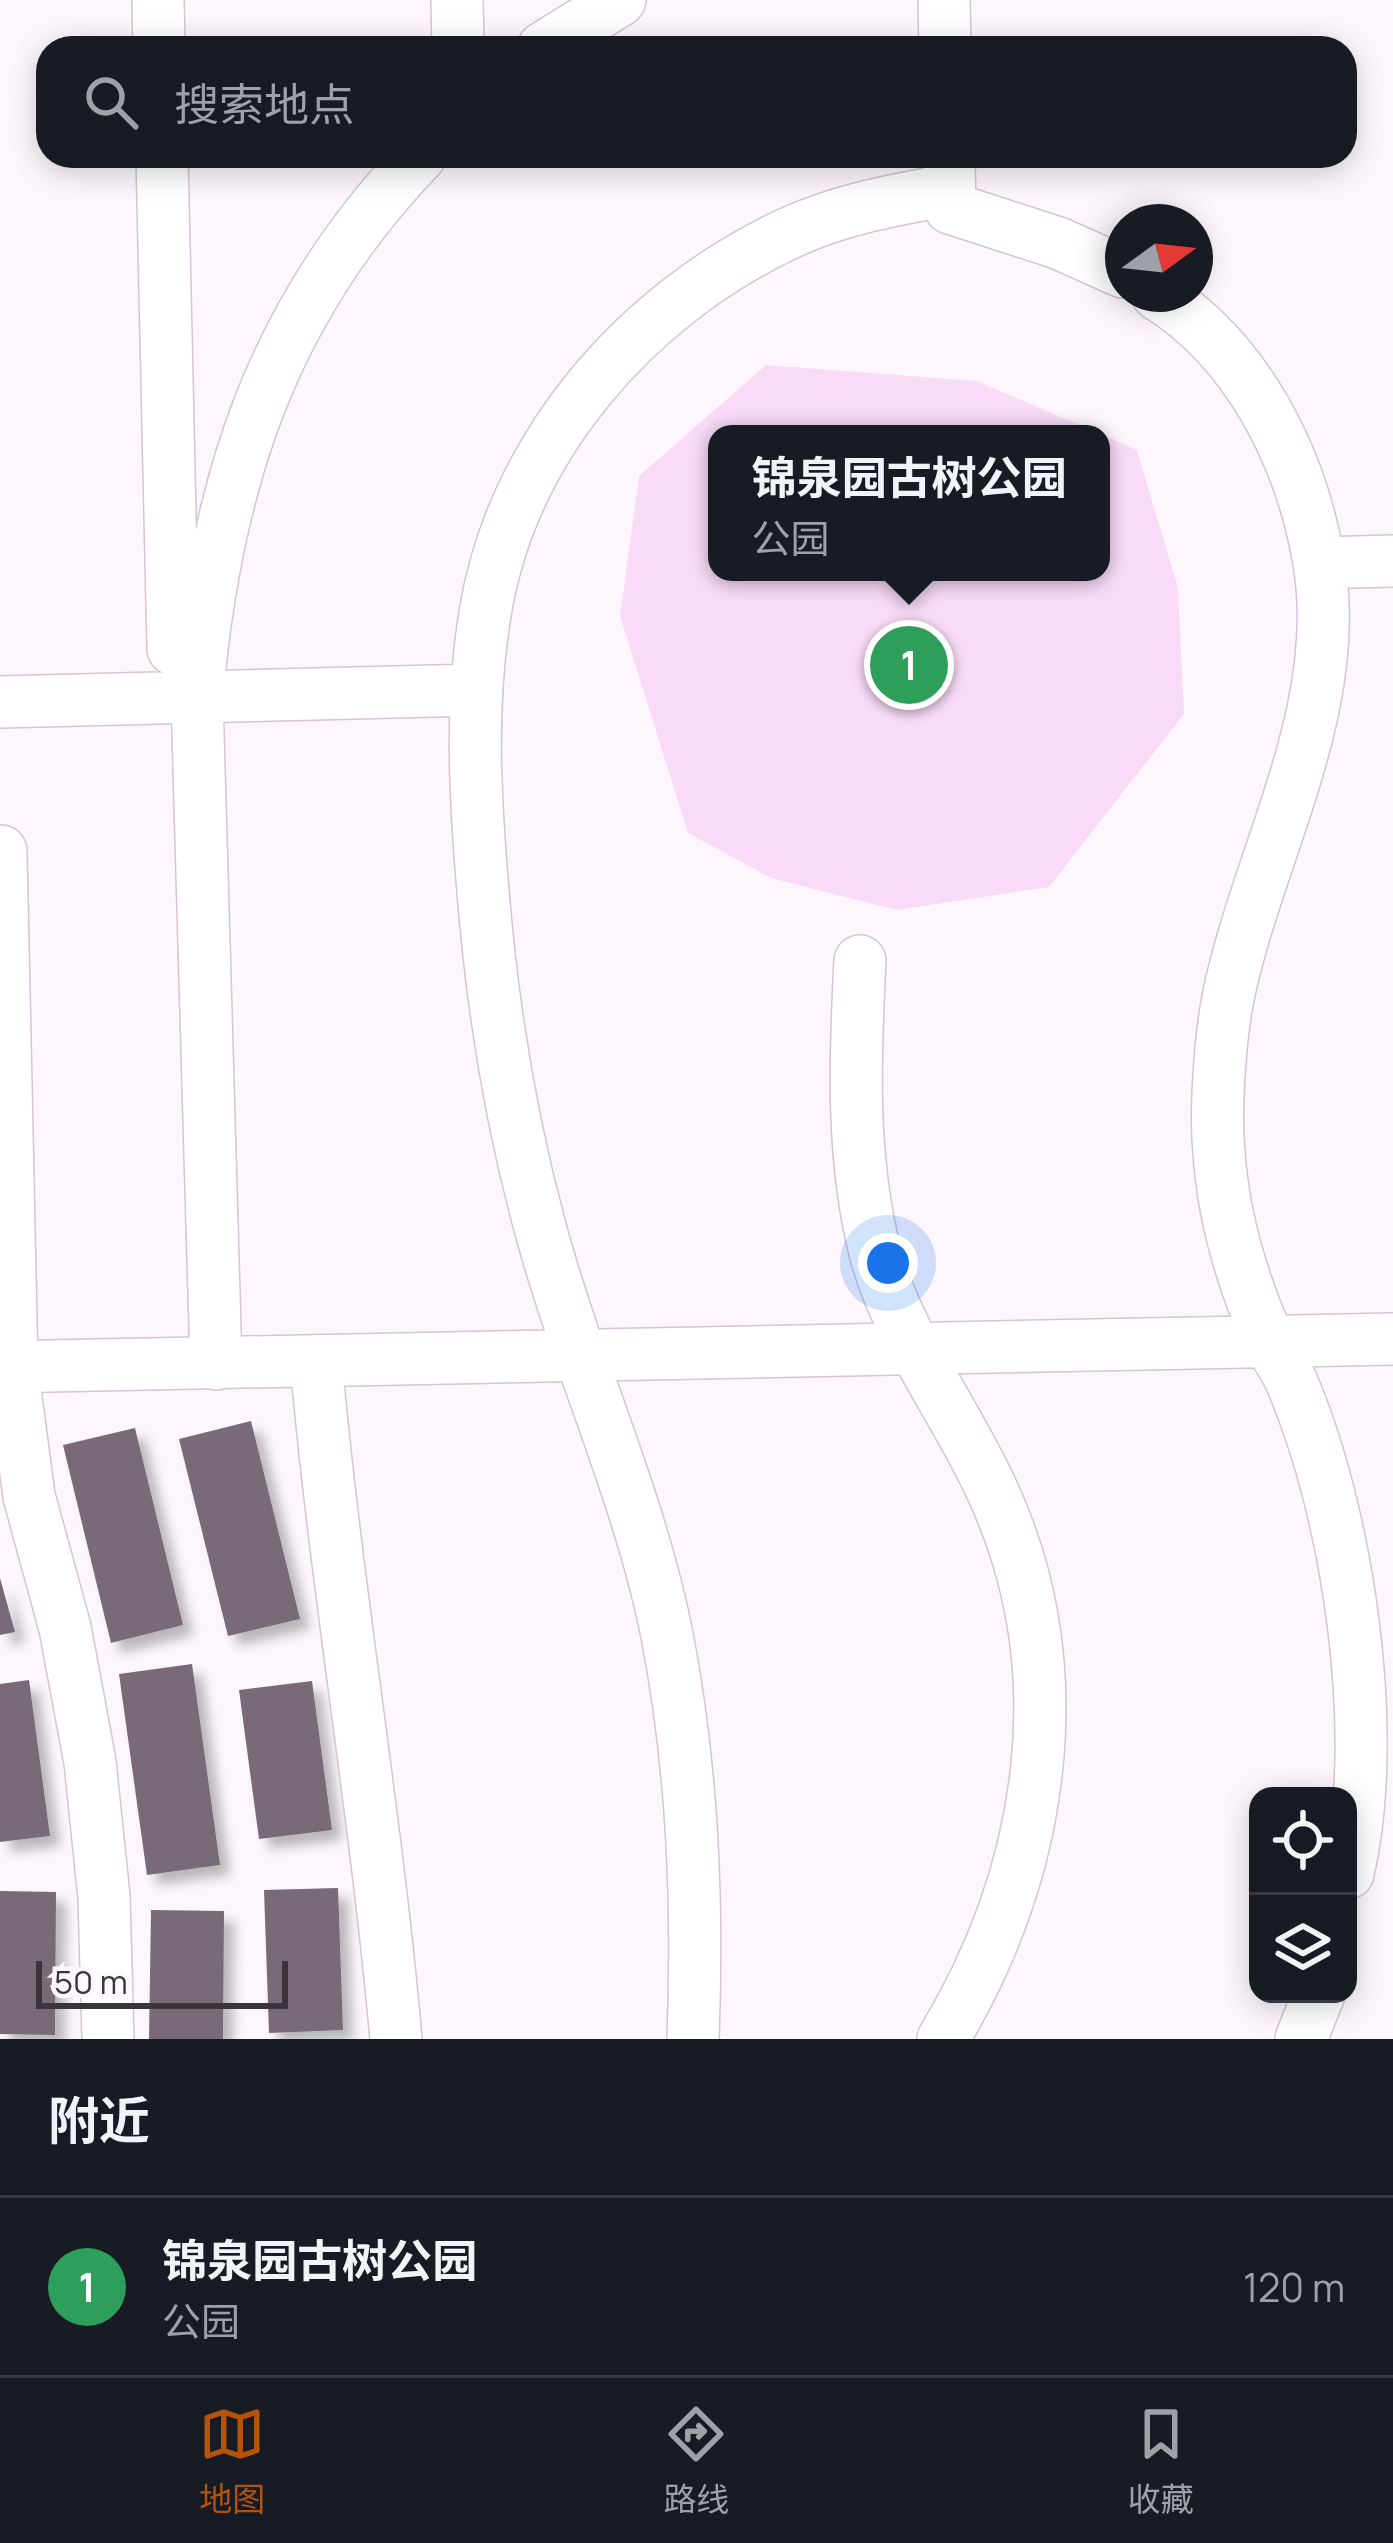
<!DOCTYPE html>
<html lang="zh">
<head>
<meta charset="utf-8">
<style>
	:root { --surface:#171b24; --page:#20242c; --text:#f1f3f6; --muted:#9ea1a6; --line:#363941; --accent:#b45309 }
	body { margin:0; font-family:Manrope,"Noto Sans SC",sans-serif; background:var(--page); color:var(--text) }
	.controls { position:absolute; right:36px; bottom:36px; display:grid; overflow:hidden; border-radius:24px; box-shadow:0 6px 30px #0003 }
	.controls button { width:108px; height:108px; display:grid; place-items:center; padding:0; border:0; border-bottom:3px solid var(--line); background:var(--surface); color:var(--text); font:60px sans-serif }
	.compass { position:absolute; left:1105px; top:204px; width:108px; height:108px; border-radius:50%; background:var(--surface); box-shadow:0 6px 30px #0003; rotate:75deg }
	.scale { position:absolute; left:36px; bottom:30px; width:252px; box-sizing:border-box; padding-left:12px; border:6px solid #3b353b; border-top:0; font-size:33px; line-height:42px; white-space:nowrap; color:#3b353b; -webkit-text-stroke:9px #fdf7fd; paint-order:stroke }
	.you { position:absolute; left:888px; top:1263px; width:42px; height:42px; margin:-30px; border:9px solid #fff; border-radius:50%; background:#1a73e8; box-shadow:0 0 0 18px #1a73e833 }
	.badge { display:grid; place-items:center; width:78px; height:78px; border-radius:50%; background:var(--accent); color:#fff; font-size:39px; font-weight:700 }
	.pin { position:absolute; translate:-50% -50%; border:6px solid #fff; box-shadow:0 3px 12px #0006 }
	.popup { position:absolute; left:708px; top:425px; width:402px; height:156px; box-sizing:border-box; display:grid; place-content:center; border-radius:24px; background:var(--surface); filter:drop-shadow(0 3px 9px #0005); font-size:39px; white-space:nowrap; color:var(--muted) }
	.popup b { font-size:45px; color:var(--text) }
	.popup::after { content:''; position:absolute; left:50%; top:100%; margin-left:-24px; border:24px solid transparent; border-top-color:var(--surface) }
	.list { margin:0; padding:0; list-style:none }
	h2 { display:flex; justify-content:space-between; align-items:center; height:156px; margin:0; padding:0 48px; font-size:51px }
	h2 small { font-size:39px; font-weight:400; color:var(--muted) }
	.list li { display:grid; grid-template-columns:78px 1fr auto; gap:36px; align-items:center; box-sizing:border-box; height:180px; padding:0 48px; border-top:3px solid var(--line) }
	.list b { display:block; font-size:45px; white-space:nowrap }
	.list p { margin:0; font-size:39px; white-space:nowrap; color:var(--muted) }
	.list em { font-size:39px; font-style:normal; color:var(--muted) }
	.icon { flex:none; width:66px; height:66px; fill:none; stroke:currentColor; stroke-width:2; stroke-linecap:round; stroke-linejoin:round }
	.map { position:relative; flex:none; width:1393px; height:2039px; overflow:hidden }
	.search { position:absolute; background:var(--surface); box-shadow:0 6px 30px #0003; left:36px; right:36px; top:36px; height:132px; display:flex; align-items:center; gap:30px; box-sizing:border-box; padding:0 42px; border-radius:36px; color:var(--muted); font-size:45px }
	.sheet { height:336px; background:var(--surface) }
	nav { display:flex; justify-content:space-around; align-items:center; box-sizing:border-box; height:168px; border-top:3px solid var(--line); background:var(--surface); font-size:33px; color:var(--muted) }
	nav a { display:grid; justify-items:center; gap:6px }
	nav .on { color:var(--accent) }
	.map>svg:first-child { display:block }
	.green { fill:#f9dbf8 }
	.building { fill:#796b78; filter:url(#shadow) }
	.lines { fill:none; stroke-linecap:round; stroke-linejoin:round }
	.minor-casing { stroke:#d4c5d3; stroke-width:54 }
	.minor { stroke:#fff; stroke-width:51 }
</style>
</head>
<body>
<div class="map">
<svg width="1393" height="2039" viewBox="0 0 1393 2039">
	<defs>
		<filter id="shadow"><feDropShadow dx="10" dy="10" stdDeviation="6" flood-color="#0004"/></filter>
	</defs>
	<rect width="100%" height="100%" fill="#fdf7fd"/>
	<path class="green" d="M 766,365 L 977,381 L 1100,434 L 717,434 L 717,572 L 1101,572 L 1101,434 L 1137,450 L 1178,588 L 1184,714 L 1049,887 L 897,910 L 771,878 L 688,833 L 620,616 L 639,476 Z"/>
	<path class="building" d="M 251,1421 L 300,1619 L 228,1636 L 179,1439 Z
		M 135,1428 L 183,1625 L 111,1643 L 63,1445 Z
		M 0,1578 L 15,1632 L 0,1635 Z
		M 192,1664 L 220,1865 L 147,1875 L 119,1674 Z
		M 29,1680 L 50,1836 L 0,1842 L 0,1684 Z
		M 312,1681 L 332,1830 L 259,1839 L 239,1690 Z
		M 338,1888 L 343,2030 L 269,2033 L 264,1890 Z
		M 0,1891 L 56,1892 L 55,2035 L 0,2034 Z
		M 151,1910 L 224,1911 L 223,2039 L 149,2039 Z"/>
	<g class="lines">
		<g class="minor-casing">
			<path id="minor" d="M 158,0 L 159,48
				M 457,0 L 458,48
				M 944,0 L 945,48
				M 543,48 L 620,0
				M 162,156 L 173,649
				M 949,163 L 950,208 L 1058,243 L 1123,272
				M 1157,294 C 1247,350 1300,456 1318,557 C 1346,708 1257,855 1228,998 C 1220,1039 1215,1111 1219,1152 C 1223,1214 1242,1279 1266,1335 C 1273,1352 1285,1366 1292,1383 C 1348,1514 1381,1733 1348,1873
				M 1320,563 L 1393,561
				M 0,702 L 475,690
				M 1,851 L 12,1367 L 29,1496 L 65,1628 L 90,1762 L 104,1897 L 108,2039
				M 860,961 C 855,1057 851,1157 875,1252 C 897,1336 956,1411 992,1490 C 1076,1671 1043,1873 943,2039
				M 316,1361 C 336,1588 376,1812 396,2039
				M 216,1364 L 197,698 C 215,487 270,312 420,156
				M 0,1367 L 1393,1339
				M 693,2039 C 698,1902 693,1770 667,1635 C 639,1495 577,1365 540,1227 C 510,1117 492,1004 483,891 C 475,798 470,705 485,614 C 512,446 636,306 785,235 C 837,210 893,200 949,190
				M 1301,2039 L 1319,1994"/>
		</g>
		<use href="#minor" class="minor"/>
	</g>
</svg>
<div class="controls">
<button><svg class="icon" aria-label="locate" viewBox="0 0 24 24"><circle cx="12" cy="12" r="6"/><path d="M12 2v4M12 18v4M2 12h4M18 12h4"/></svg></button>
<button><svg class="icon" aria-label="layers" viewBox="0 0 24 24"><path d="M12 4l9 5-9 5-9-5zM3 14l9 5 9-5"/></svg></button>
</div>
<svg class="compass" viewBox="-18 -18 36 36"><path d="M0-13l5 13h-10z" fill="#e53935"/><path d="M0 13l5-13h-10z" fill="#9ea1a6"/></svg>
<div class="scale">50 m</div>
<div class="you"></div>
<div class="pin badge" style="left:909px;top:665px;background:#2e9e5b">1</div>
<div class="popup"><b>锦泉园古树公园</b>公园</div>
<div class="search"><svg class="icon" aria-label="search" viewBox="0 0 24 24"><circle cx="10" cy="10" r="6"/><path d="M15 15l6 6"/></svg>搜索地点</div>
</div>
<section class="sheet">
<h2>附近<small></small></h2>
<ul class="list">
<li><span class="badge" style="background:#2e9e5b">1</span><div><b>锦泉园古树公园</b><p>公园</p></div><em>120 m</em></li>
</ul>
</section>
<nav>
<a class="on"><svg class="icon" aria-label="map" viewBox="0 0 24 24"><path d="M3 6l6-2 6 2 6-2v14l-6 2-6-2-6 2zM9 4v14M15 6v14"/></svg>地图</a>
<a><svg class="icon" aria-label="directions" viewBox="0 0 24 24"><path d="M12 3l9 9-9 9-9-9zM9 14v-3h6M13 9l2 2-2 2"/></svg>路线</a>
<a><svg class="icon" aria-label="saved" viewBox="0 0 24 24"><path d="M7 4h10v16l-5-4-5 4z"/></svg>收藏</a>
</nav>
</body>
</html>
